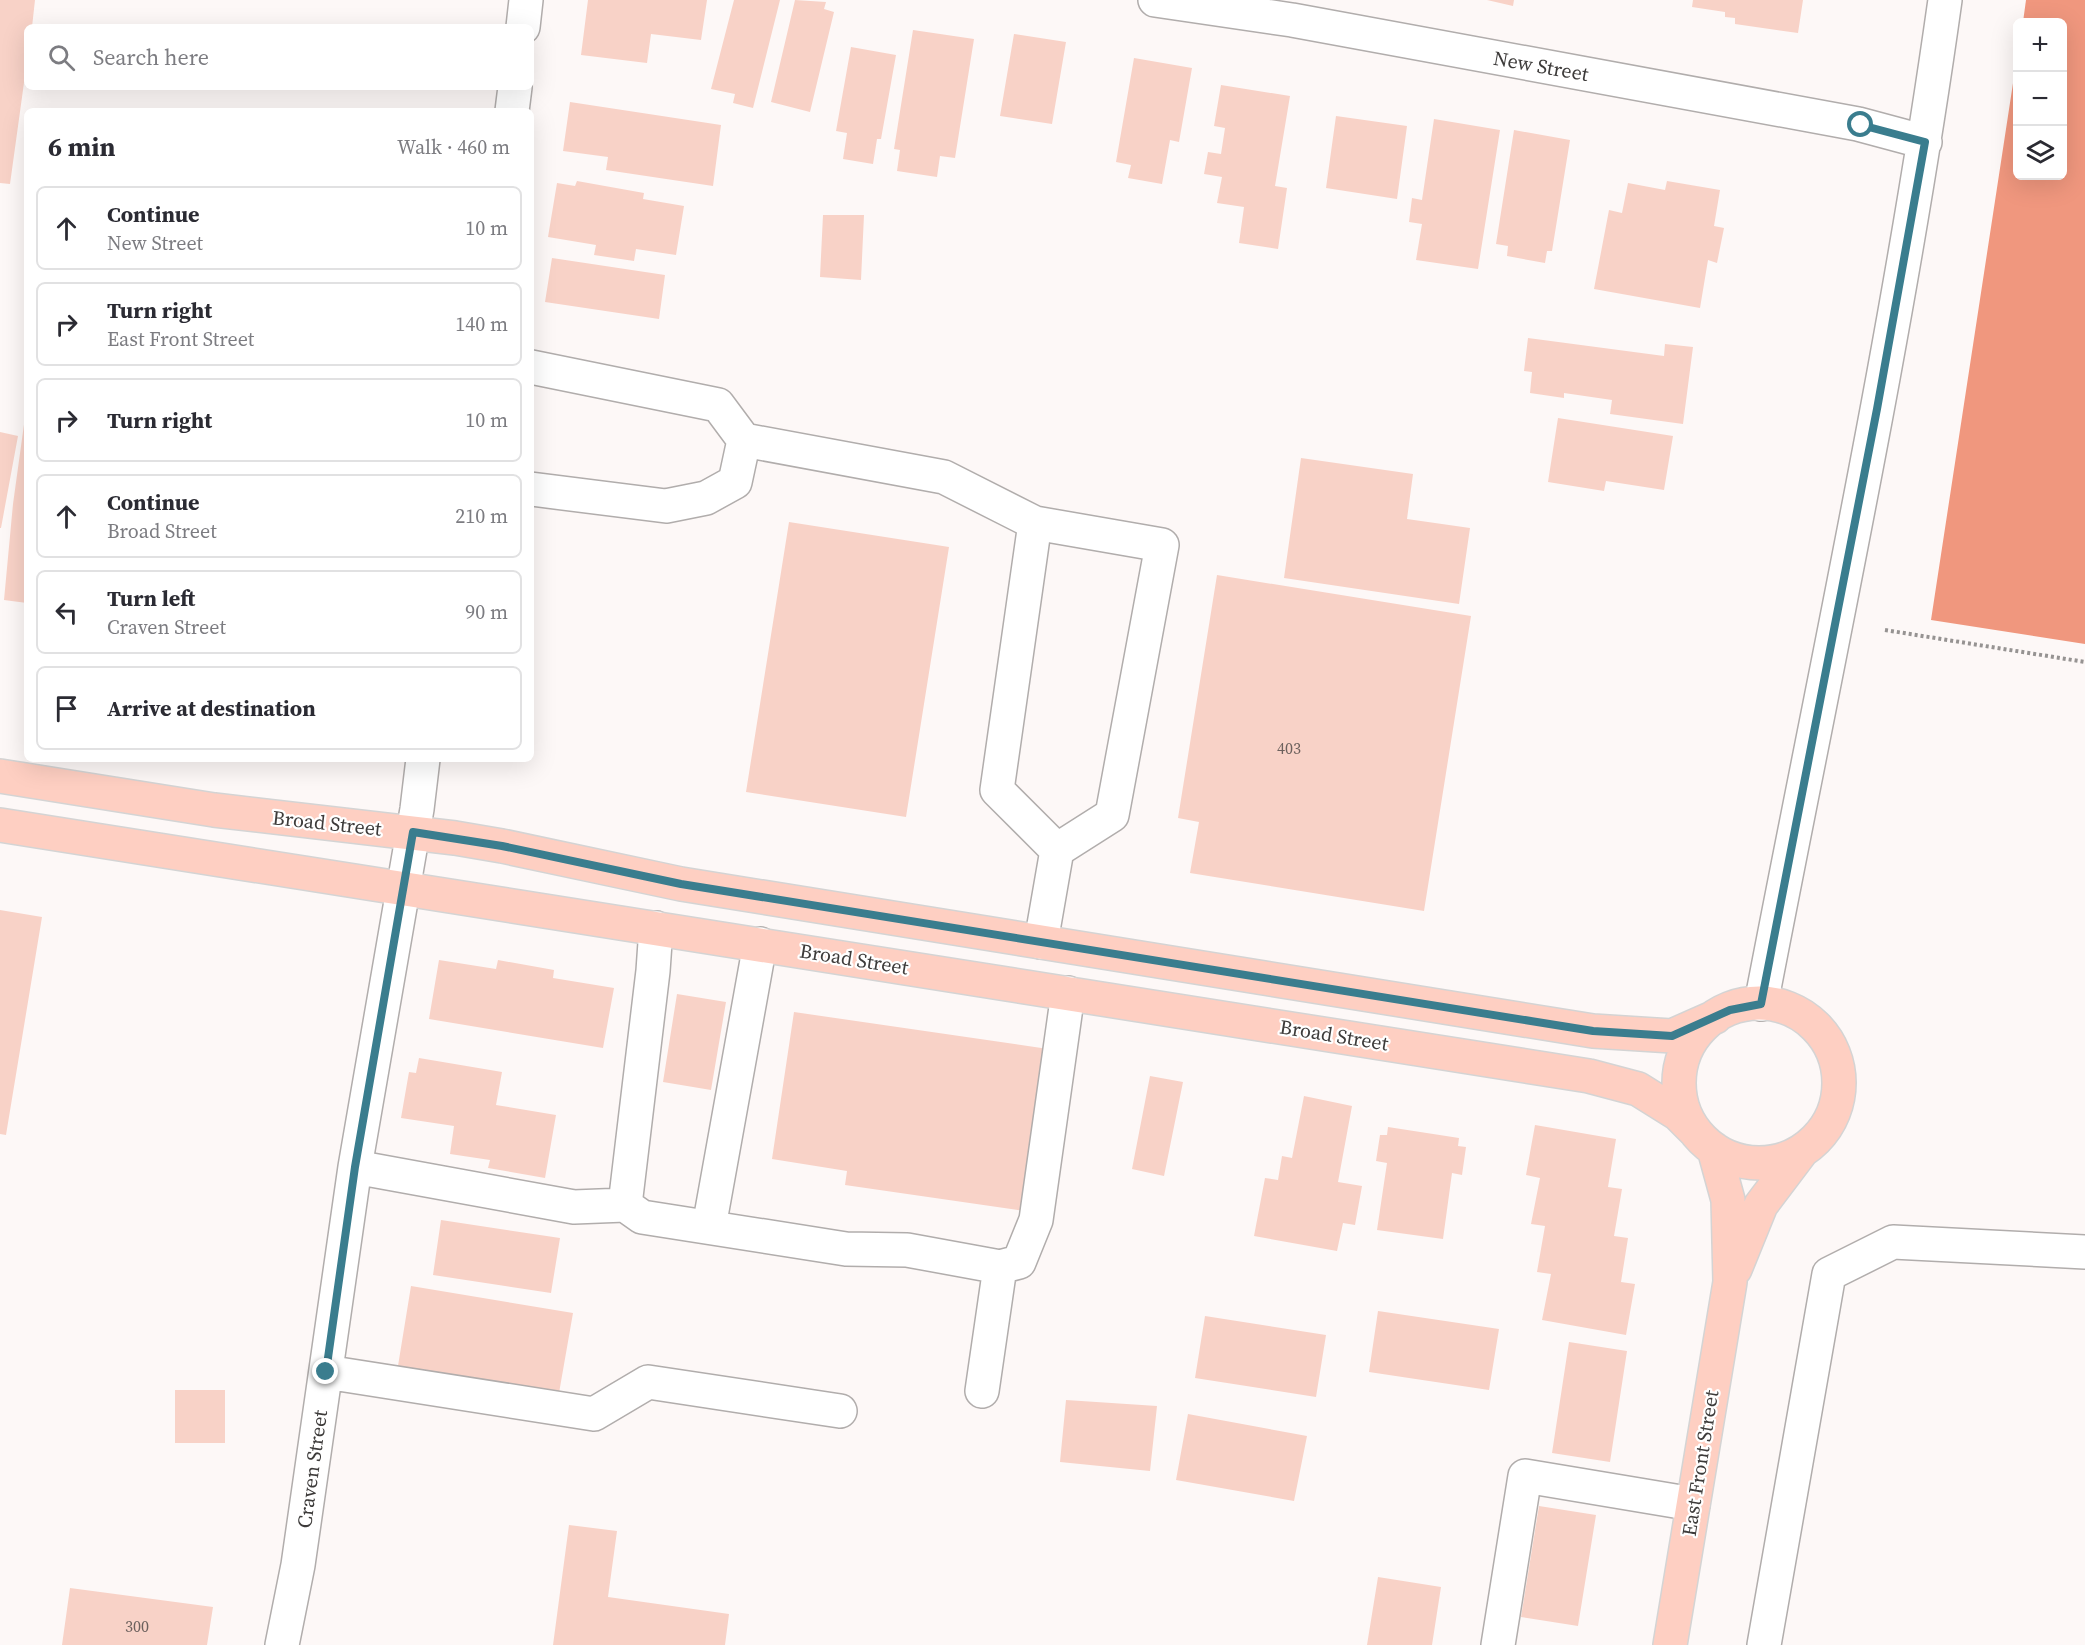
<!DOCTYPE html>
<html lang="en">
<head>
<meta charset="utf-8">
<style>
	:root { --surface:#fff; --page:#f7f7f7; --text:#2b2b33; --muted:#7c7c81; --line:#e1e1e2 }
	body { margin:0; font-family:"Source Serif 4",serif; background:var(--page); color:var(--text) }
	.controls { position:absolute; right:18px; top:18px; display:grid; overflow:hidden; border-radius:9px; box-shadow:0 6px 24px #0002 }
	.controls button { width:54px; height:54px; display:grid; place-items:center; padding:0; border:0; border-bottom:2px solid var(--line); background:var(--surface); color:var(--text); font:30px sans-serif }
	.stop { position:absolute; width:18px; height:18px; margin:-14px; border:4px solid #3a7d8e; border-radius:50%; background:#fff }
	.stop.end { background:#3a7d8e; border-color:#fff; box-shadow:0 2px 6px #0008 }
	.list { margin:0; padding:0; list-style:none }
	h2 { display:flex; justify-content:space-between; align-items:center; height:78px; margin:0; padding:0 24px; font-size:26px }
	h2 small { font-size:20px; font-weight:400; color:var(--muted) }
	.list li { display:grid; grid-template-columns:39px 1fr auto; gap:18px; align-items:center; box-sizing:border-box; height:84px; margin:0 12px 12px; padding:0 12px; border:2px solid var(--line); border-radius:9px }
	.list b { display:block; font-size:22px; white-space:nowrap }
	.list p { margin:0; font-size:20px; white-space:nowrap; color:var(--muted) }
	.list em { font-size:20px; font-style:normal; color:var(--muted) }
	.icon { flex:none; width:33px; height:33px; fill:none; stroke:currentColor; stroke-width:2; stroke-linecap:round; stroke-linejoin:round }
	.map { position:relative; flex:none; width:2085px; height:1645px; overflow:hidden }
	.search { position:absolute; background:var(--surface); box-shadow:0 6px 24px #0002; left:24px; top:24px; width:510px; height:66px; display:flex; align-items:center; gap:15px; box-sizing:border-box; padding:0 21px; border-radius:9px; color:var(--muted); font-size:22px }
	.panel { position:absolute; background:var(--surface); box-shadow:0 6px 24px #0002; left:24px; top:108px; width:510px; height:654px; border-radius:9px }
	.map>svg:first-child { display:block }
	.water { fill:#f0977e }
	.building { fill:#f8d2c7 }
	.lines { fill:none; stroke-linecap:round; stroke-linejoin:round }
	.minor-casing { stroke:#b1adac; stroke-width:36 }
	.major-casing { stroke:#d4d4d4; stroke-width:36 }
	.path { stroke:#969392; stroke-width:4; stroke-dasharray:3 3; stroke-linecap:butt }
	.minor { stroke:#fff; stroke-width:33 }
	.major { stroke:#fecfc2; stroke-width:33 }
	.route { stroke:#3a7d8e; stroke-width:8 }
	.labels { text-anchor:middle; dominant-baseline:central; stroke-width:4.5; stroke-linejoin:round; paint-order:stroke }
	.number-label { font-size:16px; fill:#6c615d }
	.street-label { font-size:20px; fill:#3d3b3a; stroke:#fff }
</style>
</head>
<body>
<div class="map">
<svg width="2085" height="1645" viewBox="0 0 2085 1645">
	<rect width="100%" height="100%" fill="#fdf8f7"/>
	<path class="water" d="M 2026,0 L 2085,0 L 2085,644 L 1931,620 L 2017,57 L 2018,176 L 2062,176 L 2062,22 L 2023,22 Z"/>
	<path class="building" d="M 0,0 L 35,0 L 32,27 L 27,27 L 27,61 L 10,184 L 0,183 Z
		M 588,0 L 707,0 L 701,40 L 651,34 L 647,63 L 581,55 Z
		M 734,0 L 780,0 L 753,108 L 733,103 L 735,94 L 711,89 Z
		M 795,0 L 826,2 L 824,9 L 834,12 L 810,112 L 771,102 Z
		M 1487,0 L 1514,0 L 1513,6 Z
		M 1693,0 L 1803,0 L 1798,33 L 1735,24 L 1735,18 L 1725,17 L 1725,12 L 1692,7 Z
		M 913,30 L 974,39 L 955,158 L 940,156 L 937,177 L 897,171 L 900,150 L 894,149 Z
		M 1014,34 L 1066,42 L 1052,124 L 1000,116 Z
		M 851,47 L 896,55 L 881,139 L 877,139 L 873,164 L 843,159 L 847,133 L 836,131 Z
		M 1134,58 L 1192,68 L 1179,142 L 1170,140 L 1162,184 L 1128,178 L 1131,165 L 1116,162 Z
		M 1221,85 L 1290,96 L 1275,186 L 1287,188 L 1278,249 L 1239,243 L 1244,207 L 1217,203 L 1222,177 L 1204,174 L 1208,152 L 1221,154 L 1225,128 L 1214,126 Z
		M 570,102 L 721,125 L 713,186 L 606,170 L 608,157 L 563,151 Z
		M 1336,116 L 1407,126 L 1397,199 L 1326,188 Z
		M 1434,119 L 1500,130 L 1478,269 L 1416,260 L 1422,224 L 1409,222 L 1412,198 L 1422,200 Z
		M 1514,130 L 1570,140 L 1552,251 L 1547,251 L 1545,263 L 1507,256 L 1508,246 L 1496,244 Z
		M 577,181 L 644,193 L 643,199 L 684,206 L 676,255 L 636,249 L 634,261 L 594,255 L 596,245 L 548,237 L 557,183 L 575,186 Z
		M 1667,181 L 1720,190 L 1714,226 L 1724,228 L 1717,263 L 1708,260 L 1700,308 L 1594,289 L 1609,210 L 1622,213 L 1628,183 L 1665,190 Z
		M 823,215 L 864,215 L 861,280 L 820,277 Z
		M 552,258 L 665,275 L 659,319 L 545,302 Z
		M 1528,338 L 1664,356 L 1665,344 L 1693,347 L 1683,424 L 1610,414 L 1612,400 L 1564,393 L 1564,398 L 1530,393 L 1532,372 L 1524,371 Z
		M 26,410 L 27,410 L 27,603 L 4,600 L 13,504 Z
		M 1558,418 L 1673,436 L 1664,490 L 1606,481 L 1604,491 L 1548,482 Z
		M 0,432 L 18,436 L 1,528 L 0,528 Z
		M 1301,458 L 1413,474 L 1407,519 L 1470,528 L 1459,604 L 1284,578 Z
		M 789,522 L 949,547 L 906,817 L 746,792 Z
		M 1217,575 L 1471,616 L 1424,911 L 1190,873 L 1199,822 L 1178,818 Z
		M 0,910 L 42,917 L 6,1135 L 0,1134 Z
		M 439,960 L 496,969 L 498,960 L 554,970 L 553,978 L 614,988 L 603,1048 L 429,1019 Z
		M 677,994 L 726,1002 L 711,1090 L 663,1082 Z
		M 794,1012 L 1055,1050 L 1031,1212 L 845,1185 L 847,1171 L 772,1159 Z
		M 419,1058 L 502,1072 L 496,1105 L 556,1115 L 545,1178 L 488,1168 L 490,1160 L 450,1154 L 454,1126 L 401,1118 L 409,1072 L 416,1073 Z
		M 1150,1076 L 1183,1082 L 1164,1176 L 1132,1169 Z
		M 1304,1096 L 1352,1106 L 1338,1182 L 1362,1186 L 1355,1225 L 1343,1223 L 1337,1251 L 1254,1236 L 1265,1178 L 1278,1180 L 1282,1156 L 1292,1158 Z
		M 1535,1125 L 1616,1139 L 1608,1187 L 1622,1189 L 1614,1236 L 1628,1238 L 1621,1282 L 1635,1284 L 1626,1335 L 1542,1320 L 1551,1274 L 1537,1272 L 1545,1226 L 1531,1224 L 1540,1178 L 1526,1175 Z
		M 1388,1127 L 1459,1138 L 1458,1146 L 1466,1147 L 1462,1175 L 1452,1173 L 1443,1239 L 1377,1230 L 1387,1163 L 1376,1161 L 1380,1135 L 1387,1135 Z
		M 441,1220 L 560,1238 L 551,1293 L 433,1275 Z
		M 411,1286 L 573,1313 L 559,1393 L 397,1372 Z
		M 1378,1311 L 1499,1329 L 1489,1390 L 1369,1372 Z
		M 1205,1316 L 1326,1335 L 1316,1397 L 1195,1378 Z
		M 1569,1342 L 1627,1351 L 1610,1462 L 1552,1453 Z
		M 175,1390 L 225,1390 L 225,1443 L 175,1443 Z
		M 1066,1400 L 1157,1406 L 1150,1471 L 1060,1462 Z
		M 1188,1414 L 1307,1436 L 1294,1501 L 1176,1480 Z
		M 1539,1506 L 1596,1515 L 1578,1626 L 1521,1617 Z
		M 569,1525 L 617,1531 L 608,1597 L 729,1614 L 725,1645 L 553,1645 Z
		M 1378,1577 L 1441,1587 L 1432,1645 L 1367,1645 Z
		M 70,1588 L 213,1607 L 207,1645 L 62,1645 Z"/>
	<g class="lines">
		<g class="minor-casing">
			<path id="minor" d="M 1155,0 L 1292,20 L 1858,124 L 1925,142
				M 523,27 L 526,0
				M 512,111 L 515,87
				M 531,367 L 718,405 L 744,440 L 735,482 L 706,498 L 666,506 L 531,489
				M 744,440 L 944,477 L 1035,523
				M 656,928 L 653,971 L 625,1205 L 642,1217 L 846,1249 L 907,1250 L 1000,1267 L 1019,1262 L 1036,1220 L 1068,993
				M 1041,942 L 1057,850 L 1112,815 L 1162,545 L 1035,523 L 997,790 L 1057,850
				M 1761,1004 C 1825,670 1898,337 1945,0
				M 355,1167 L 574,1207 L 625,1205
				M 709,1227 L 760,944
				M 326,1372 L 594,1414 L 648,1382 L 840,1411
				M 982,1391 L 1000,1267
				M 282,1645 L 298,1565 L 355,1167 L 417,809 L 423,759
				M 1498,1645 L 1525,1476 L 1693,1504
				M 1764,1645 L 1829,1274 L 1893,1242 L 2085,1252"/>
		</g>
		<g class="major-casing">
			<path id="major" d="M 0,776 L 214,810 L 455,838 L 502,846 L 681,884 L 1593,1031 L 1672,1036 L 1715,1017
				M 0,825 L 1589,1076 L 1638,1089 L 1678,1114 L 1694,1130
				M1679 1083a80 80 0 1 1 160 0a80 80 0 1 1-160 0Z
				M 1735,1269 L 1761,1205 L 1801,1152
				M 1670,1645 L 1730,1282 L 1728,1200 L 1714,1149"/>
		</g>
		<path class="path" d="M 1885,630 L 2085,662"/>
		<use href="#minor" class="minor"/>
		<use href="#major" class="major"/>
	</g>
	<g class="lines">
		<path class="route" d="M 326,1372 L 355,1167 L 413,832 L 502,846 L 681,884 L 1593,1031 L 1672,1036 L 1730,1010 L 1761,1004 L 1877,409 L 1925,142 L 1861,125"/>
	</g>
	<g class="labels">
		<g class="number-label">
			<text x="1289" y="748">403</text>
			<text x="137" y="1626">300</text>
		</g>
		<g class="street-label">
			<text transform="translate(1541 66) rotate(10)">New Street</text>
			<text transform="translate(327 823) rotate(6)">Broad Street</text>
			<text transform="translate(854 959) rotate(9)">Broad Street</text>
			<text transform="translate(1334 1035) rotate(9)">Broad Street</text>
			<text transform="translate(1700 1463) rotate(-81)">East Front Street</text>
			<text transform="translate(312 1469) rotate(-82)">Craven Street</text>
		</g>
	</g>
</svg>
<div class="controls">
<button>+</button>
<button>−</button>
<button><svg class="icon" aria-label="layers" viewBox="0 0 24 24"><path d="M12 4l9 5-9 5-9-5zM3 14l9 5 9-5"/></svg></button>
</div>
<div class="stop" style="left:1861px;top:125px"></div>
<div class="stop end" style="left:326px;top:1372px"></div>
<div class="search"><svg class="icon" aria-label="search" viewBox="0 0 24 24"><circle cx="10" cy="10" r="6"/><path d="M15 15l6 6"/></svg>Search here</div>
<section class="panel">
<h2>6 min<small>Walk · 460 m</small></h2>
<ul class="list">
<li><svg class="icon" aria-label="ahead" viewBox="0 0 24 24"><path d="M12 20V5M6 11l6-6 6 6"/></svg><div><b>Continue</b><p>New Street</p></div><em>10 m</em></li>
<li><svg class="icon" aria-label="right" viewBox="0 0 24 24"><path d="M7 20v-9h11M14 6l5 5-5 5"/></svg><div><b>Turn right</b><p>East Front Street</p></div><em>140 m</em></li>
<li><svg class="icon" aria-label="right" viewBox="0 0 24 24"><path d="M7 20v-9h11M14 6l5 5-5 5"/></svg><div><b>Turn right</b></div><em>10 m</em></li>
<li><svg class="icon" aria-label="ahead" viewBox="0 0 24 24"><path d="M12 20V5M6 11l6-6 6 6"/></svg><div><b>Continue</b><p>Broad Street</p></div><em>210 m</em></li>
<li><svg class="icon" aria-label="left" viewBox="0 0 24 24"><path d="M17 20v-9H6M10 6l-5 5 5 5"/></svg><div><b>Turn left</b><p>Craven Street</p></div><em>90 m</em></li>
<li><svg class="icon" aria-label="arrive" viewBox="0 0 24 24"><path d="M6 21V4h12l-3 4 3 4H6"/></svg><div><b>Arrive at destination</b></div></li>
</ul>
</section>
</div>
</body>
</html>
